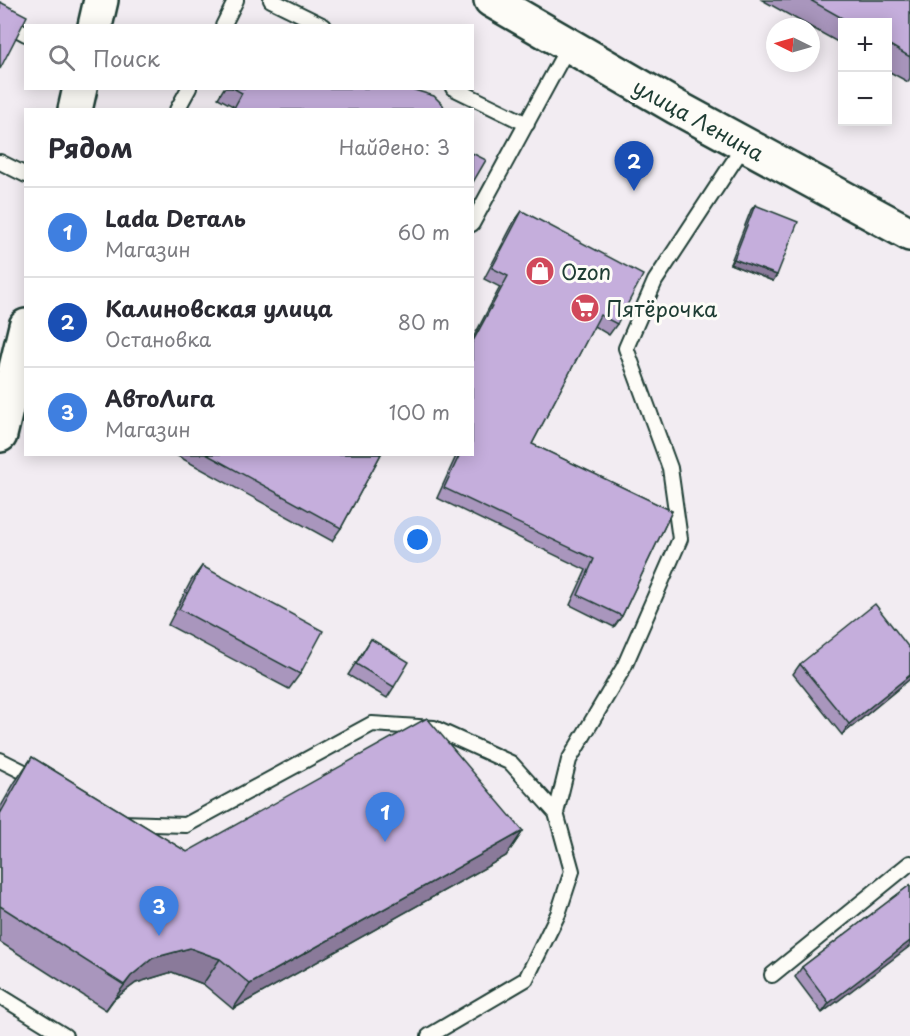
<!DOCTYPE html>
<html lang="ru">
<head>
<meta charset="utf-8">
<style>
	:root { --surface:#fff; --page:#f2f2f3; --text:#2b2b33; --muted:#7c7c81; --line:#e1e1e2; --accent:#d1495b }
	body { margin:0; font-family:"Playpen Sans",sans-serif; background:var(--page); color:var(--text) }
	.controls { position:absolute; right:18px; top:18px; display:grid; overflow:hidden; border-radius:0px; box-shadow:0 3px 15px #0003 }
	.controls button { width:54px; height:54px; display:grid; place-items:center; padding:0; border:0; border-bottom:2px solid var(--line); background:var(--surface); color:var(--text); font:30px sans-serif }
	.compass { position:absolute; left:766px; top:18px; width:54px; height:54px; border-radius:50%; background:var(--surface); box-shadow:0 3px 15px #0003; rotate:275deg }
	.you { position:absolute; left:418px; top:540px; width:21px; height:21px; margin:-15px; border:4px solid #fff; border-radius:50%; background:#1a73e8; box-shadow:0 0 0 9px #1a73e833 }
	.badge { display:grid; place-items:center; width:39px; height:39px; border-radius:50%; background:var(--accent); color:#fff; font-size:20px; font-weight:700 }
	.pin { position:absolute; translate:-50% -50px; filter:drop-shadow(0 2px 3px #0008) }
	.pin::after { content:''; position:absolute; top:32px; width:21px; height:18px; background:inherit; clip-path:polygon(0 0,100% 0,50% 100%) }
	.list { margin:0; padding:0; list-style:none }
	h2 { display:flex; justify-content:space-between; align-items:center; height:78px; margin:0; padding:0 24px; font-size:26px }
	h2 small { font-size:20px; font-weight:400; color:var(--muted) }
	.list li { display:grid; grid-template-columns:39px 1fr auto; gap:18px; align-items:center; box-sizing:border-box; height:90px; padding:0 24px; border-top:2px solid var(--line) }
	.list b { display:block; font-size:22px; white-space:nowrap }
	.list p { margin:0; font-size:20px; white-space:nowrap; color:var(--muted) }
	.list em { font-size:20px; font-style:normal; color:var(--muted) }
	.icon { flex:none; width:33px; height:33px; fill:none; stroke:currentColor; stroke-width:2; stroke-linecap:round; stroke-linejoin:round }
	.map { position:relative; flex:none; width:910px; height:1036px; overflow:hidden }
	.search { position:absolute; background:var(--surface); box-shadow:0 3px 15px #0003; left:24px; top:24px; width:450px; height:66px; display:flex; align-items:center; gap:15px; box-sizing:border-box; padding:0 21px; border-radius:0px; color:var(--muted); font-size:22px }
	.panel { position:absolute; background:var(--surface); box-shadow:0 3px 15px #0003; left:24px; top:108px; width:450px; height:348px; border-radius:0px }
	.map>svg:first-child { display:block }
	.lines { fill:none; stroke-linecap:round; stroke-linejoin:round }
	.lane-casing { stroke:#1f3d34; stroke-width:18 }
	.secondary-casing { stroke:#1f3d34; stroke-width:38 }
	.lane { stroke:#fdfcf7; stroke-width:14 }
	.secondary { stroke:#fdfcf7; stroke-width:33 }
	.wall { fill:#a996bd; stroke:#1f3d34; stroke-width:1.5 }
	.shaded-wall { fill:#8a7a9a; stroke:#1f3d34; stroke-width:1.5 }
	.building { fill:#c5aedc; stroke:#1f3d34; stroke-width:1.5 }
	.labels { text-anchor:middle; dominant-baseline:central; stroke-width:6; stroke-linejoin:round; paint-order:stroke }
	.street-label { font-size:21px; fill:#1f3d34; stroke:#fdfcf7 }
	.poi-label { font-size:21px; fill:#1f3d34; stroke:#fdfcf7; text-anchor:start }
</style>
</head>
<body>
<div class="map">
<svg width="910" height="1036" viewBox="0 0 910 1036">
	<rect width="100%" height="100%" fill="#f2ecf2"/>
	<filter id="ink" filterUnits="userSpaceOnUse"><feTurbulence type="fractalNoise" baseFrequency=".0167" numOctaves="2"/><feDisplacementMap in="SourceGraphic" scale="12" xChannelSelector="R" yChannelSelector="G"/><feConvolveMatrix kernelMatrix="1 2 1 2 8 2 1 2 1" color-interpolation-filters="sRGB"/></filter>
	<g filter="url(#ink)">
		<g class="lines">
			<g class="lane-casing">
				<path id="lane" d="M 271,0 L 324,26
					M 0,20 L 26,34
					M 223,26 L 236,0
					M 453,88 L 527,124
					M 177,110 L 189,88
					M 0,162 L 26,175
					M 472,224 L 569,45
					M 0,760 L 38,779
					M 122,823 L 186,825 L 372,724 L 434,728 L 511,763 L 556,813
					M 772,975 L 910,863
					M 0,996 L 65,1036
					M 429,1036 L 526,979 L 558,914 L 572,871 L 556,813 L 569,760 L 624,667 L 680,539 L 670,468 L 626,348 L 655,281 L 745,144"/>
			</g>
			<g class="secondary-casing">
				<path id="secondary" d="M 491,0 L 676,107 L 910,234
					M 95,26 L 101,0
					M 75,110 L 80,88
					M 0,435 L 26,326"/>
			</g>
			<use href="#lane" class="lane"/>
			<use href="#secondary" class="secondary"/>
		</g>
		<path class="wall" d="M 762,0 L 910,0 L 910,78 L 908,82 L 888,71 L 888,22 L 843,22 L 843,45 Z
			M 224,88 L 408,88 L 445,110 L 231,110 L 233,106 L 218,98 Z
			M 755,205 L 773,281 L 730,264 L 751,210 Z
			M 522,211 L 617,324 L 609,335 L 594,326 L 532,444 L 672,511 L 622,616 L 614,627 L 570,605 L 586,570 L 437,498 L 457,454 L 472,454 L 472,340 L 500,287 L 484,279 L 514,222 Z
			M 174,454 L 381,454 L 341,528 L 332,541 Z
			M 202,566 L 300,674 L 289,689 L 168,625 L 191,581 Z
			M 371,639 L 394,687 L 387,698 L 348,675 Z
			M 910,649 L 910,679 L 842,735 L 793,674 L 800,664 Z
			M 32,757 L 187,852 L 523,831 L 506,856 L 233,1009 L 203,984 L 172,972 L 136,983 L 113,1000 L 106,1010 L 0,942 L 0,808 L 15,782 Z
			M 910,885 L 910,946 L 822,1013 L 795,977 L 802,967 Z"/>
		<path class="shaded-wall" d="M 734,259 L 777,275 L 773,281 L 730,264 Z
			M 910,675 L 910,679 L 842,735 L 849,724 Z
			M 523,831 L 506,856 L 233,1009 L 250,984 Z
			M 910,941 L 910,946 L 822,1013 L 829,1003 Z
			M 190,948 L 220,959 L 203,984 L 172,972 L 136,983 L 113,1000 L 106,1010 L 131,976 L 153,958 Z"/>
		<path class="building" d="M 810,0 L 910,0 L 910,57 L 888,44 L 888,22 L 849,22 Z
			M 0,2 L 27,16 L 0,69 Z
			M 233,88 L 408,88 L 434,96 L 443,105 L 445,110 L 233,110 L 242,93 Z
			M 472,153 L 486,160 L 472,184 Z
			M 755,205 L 798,222 L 777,275 L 734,259 Z
			M 522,211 L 643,275 L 617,324 L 600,315 L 532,444 L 672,511 L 622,616 L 578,595 L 594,559 L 444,488 L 460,454 L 472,454 L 472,343 L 508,276 L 492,268 Z
			M 206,454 L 381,454 L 341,528 Z
			M 202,566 L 323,631 L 300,674 L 179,609 Z
			M 875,604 L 910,649 L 910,675 L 849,724 L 800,664 Z
			M 371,639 L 409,662 L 394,687 L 356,664 Z
			M 427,718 L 523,831 L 250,984 L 220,959 L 190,948 L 153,958 L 131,976 L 124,985 L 0,906 L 0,814 L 32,757 L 187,852 Z
			M 910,885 L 910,941 L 829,1003 L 802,967 Z"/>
	</g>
	<defs>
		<g id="shop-disc" transform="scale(1.5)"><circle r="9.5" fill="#d1495b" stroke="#fdfcf7"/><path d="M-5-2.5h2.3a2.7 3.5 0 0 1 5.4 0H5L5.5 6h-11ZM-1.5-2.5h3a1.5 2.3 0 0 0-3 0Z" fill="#fff"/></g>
		<g id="supermarket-disc" transform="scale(1.5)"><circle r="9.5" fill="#d1495b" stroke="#fdfcf7"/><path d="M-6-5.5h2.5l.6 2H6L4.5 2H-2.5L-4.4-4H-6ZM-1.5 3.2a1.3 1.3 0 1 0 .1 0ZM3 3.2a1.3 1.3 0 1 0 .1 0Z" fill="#fff"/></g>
	</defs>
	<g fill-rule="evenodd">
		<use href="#shop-disc" x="540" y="271"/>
		<use href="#supermarket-disc" x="585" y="308"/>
	</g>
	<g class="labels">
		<g class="street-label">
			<text transform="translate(699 119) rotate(29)">улица Ленина</text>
		</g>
		<g class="poi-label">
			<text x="561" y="271">Ozon</text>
			<text x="606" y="308">Пятёрочка</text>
		</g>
	</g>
</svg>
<div class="controls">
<button>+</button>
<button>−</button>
</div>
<svg class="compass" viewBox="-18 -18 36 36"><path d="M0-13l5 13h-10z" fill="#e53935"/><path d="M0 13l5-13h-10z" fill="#7c7c81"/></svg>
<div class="you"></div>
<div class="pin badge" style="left:385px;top:842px;background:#3f7fe0">1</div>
<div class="pin badge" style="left:634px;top:191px;background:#1a4fb4">2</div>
<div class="pin badge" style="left:159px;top:936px;background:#3f7fe0">3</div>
<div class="search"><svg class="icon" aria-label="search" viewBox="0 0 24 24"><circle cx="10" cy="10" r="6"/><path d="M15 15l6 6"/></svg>Поиск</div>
<section class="panel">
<h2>Рядом<small>Найдено: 3</small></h2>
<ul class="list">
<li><span class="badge" style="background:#3f7fe0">1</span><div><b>Lada Dеталь</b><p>Магазин</p></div><em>60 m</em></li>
<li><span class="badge" style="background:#1a4fb4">2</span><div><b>Калиновская улица</b><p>Остановка</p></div><em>80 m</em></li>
<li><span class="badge" style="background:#3f7fe0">3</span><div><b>АвтоЛига</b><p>Магазин</p></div><em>100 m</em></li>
</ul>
</section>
</div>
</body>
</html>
